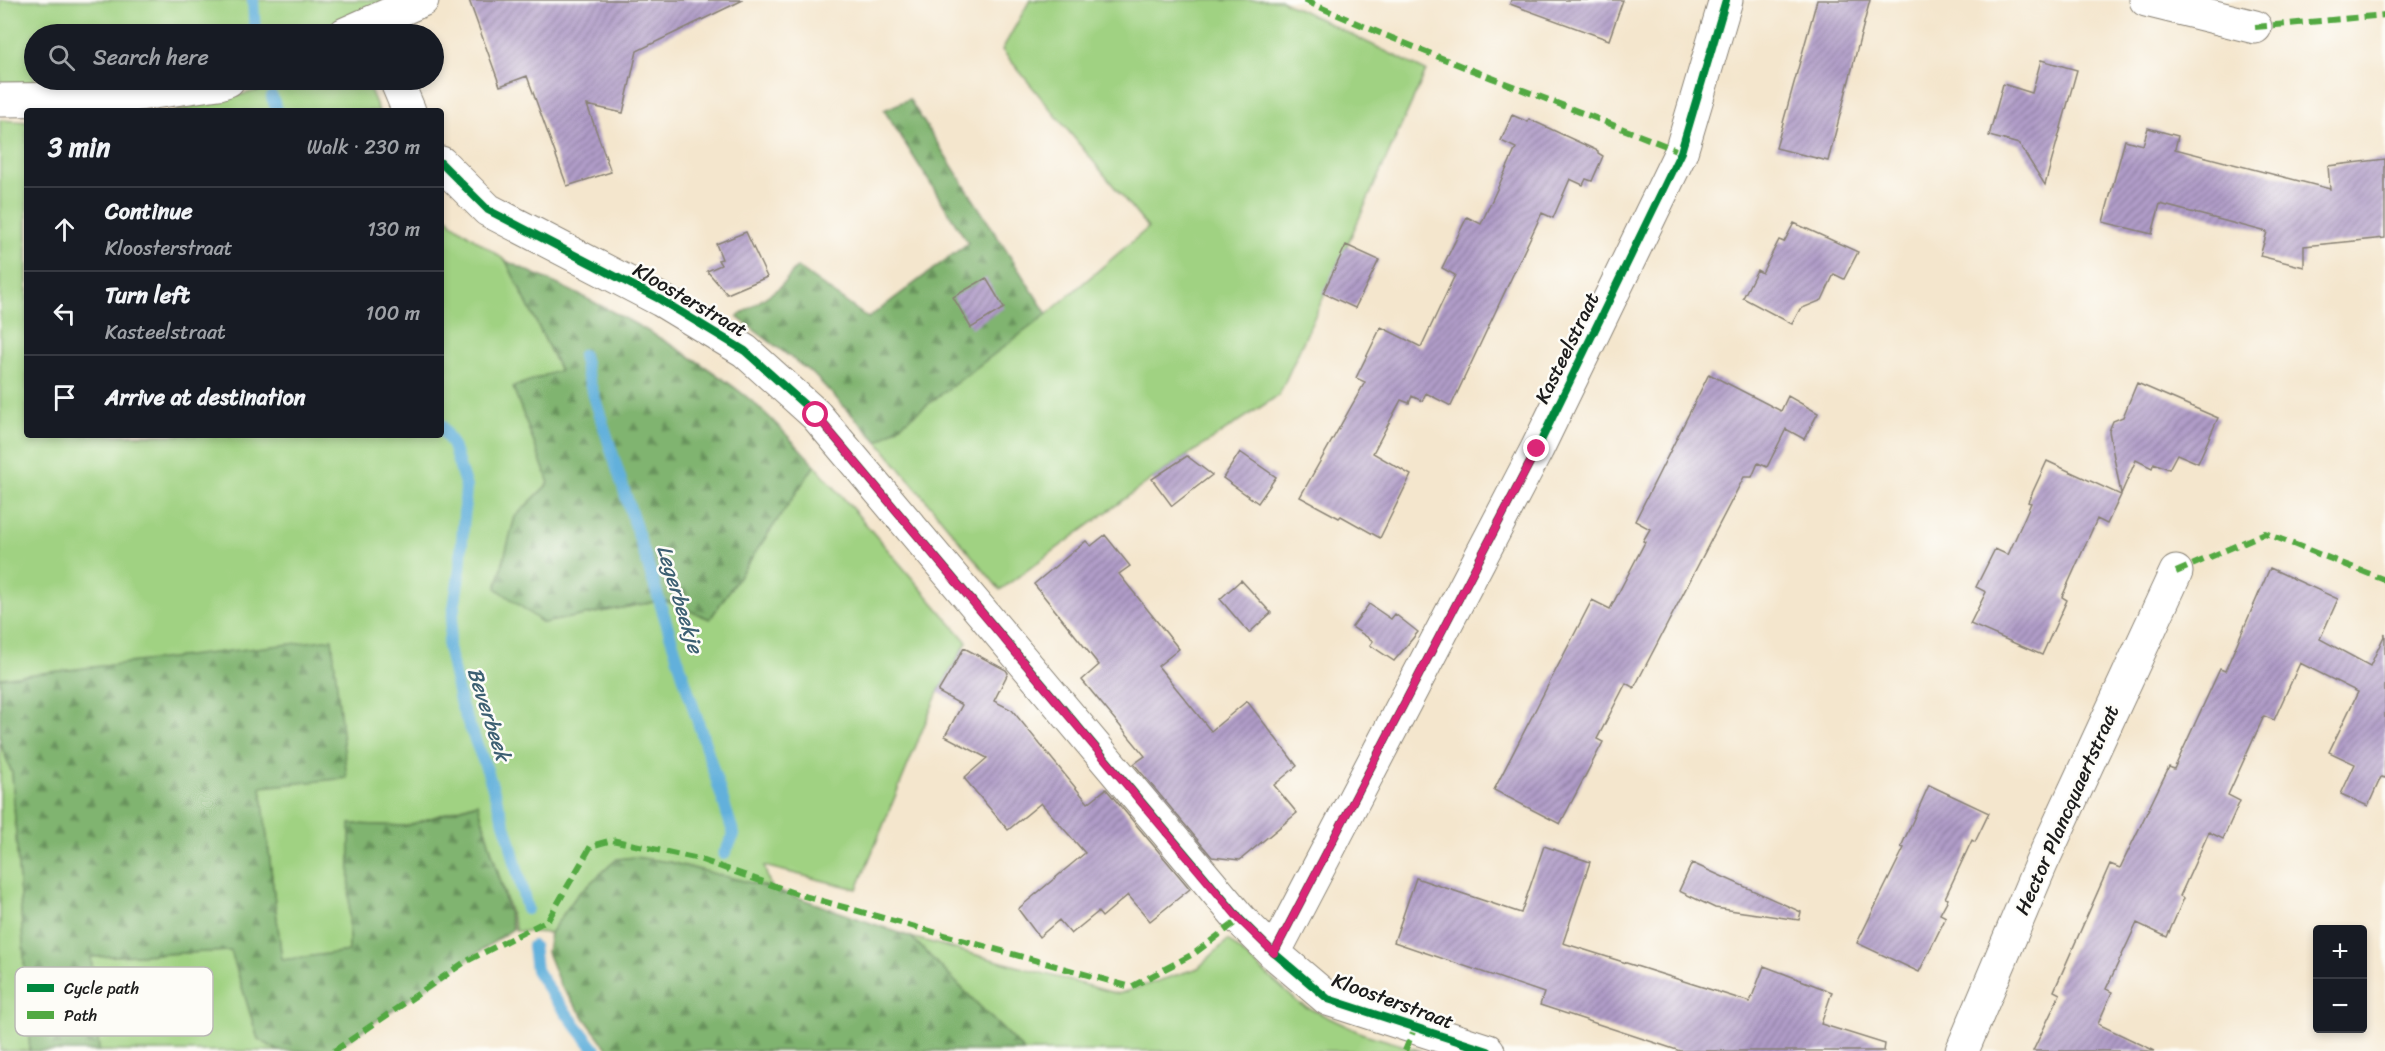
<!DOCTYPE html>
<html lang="en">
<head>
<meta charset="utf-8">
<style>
	:root { --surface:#171b24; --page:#242831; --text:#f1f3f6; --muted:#9ea1a6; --line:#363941 }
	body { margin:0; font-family:Sriracha,sans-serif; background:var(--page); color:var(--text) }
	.controls { position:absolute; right:18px; bottom:18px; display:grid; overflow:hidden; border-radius:6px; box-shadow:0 3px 9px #0003 }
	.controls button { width:54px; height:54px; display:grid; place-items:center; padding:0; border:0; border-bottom:2px solid var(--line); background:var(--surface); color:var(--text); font:30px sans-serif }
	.stop { position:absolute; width:18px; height:18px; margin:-14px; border:4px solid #db2777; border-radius:50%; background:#fff }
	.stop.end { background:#db2777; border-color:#fff; box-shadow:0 2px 6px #0008 }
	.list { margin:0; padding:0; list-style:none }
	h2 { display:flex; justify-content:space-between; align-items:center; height:78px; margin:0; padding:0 24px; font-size:26px }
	h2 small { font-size:20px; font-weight:400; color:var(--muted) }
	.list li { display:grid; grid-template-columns:39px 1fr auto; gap:18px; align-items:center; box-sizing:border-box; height:84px; padding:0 24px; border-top:2px solid var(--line) }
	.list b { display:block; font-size:22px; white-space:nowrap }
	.list p { margin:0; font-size:20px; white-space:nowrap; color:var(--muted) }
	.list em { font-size:20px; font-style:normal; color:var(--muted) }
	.icon { flex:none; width:33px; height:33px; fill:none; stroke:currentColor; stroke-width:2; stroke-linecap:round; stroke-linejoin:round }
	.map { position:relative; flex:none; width:2385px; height:1051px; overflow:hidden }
	.search { position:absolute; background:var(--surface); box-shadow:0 3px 9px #0003; left:24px; top:24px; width:420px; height:66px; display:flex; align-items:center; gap:15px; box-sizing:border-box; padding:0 21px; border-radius:33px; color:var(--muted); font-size:22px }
	.panel { position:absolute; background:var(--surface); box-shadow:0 3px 9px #0003; left:24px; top:108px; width:420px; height:330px; border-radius:6px }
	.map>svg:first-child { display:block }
	.green { fill:#a0d282; stroke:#5e774f; stroke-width:1.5 }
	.forest { fill:url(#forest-firs); stroke:#4e6846; stroke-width:1.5 }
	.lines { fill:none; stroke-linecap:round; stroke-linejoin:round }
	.stream { stroke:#62b0db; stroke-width:12 }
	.building { fill:url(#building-hatch) }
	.minor-casing { stroke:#888174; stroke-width:35 }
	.minor { stroke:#fff; stroke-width:33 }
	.quiet { stroke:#52a943; stroke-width:6; stroke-dasharray:12 6; stroke-linecap:butt }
	.cycleway-casing { stroke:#fdfcf7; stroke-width:11 }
	.cycleway { stroke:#00873e; stroke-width:8 }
	.route { stroke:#db2777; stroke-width:8 }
	.labels { text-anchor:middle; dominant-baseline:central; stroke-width:5; stroke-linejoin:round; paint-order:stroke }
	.street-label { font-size:20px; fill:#1c1c1c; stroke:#fdfcf7 }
	.water-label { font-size:21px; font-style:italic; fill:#3c5f72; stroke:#fdfcf7 }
	.key { fill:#fdfcf7; stroke:#bab9b5; stroke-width:1.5 }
	.key-label { font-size:16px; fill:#1c1c1c }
</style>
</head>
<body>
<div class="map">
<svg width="2385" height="1051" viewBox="0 0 2385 1051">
	<defs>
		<pattern id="forest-firs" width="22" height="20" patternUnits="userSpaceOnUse" patternTransform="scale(1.5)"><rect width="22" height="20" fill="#80b470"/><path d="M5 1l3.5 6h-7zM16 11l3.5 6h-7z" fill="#68925b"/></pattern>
		<pattern id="building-hatch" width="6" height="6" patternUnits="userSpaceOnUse" patternTransform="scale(1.5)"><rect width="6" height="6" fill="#b09cc8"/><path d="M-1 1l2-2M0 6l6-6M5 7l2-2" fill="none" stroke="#8e7ea2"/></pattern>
	</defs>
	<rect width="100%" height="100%" fill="#fdfcf7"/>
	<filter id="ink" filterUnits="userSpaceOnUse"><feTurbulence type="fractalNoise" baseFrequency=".0167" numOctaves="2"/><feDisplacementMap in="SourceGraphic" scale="12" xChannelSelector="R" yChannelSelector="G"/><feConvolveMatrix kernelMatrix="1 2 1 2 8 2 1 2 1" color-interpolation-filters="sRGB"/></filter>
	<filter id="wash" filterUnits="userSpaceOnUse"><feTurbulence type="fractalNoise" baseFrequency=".008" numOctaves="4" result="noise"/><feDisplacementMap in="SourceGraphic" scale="24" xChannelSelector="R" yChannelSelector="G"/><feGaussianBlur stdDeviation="1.35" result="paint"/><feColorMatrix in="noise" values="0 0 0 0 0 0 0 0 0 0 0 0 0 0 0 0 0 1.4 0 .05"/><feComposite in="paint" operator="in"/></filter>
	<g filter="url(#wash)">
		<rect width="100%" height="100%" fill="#f4e6cd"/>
		<path class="green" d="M 0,0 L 391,0 L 321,34 L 34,34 L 34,80 L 113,80 L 0,85 Z
			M 1030,0 L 1281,0 L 1426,71 L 1279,395 L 1152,479 L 1000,590 L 878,442 L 1047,314 L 1148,228 L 1002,50 Z
			M 302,80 L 362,80 L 368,85 L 379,111 L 173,111 Z
			M 0,120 L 27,122 L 27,435 L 441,435 L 441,209 L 452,223 L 506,261 L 560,371 L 513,387 L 549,483 L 515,517 L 497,588 L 543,623 L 664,600 L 710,619 L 815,465 L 967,642 L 938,692 L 857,889 L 764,866 L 771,888 L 669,862 L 617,859 L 577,895 L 550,933 L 516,931 L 477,803 L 406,826 L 351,824 L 349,952 L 282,960 L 261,787 L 0,678 Z
			M 0,742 L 12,773 L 30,1051 L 0,1051 Z
			M 911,937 L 1118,994 L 1198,968 L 1228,940 L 1300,1004 L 1361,1033 L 1422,1051 L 1024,1051 Z
			M 231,951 L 258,1039 L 279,1051 L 99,1051 L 91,957 Z"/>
		<path class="forest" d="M 909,99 L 1047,314 L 878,442 L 814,375 L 737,317 L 780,287 L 797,267 L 868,318 L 968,243 L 884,110 Z
			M 506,261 C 590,298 674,340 747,397 C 771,416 793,442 815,465 L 710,619 L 664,600 L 543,623 L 496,588 L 515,517 L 549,483 L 513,387 L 560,370 Z
			M 332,639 L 347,778 L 261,787 L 282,960 L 349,951 L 350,824 L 406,826 L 478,803 L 513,929 L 332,1051 L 279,1051 L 258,1039 L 231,951 L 91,957 L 99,1051 L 30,1051 L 12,773 L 0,742 L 0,678 Z
			M 635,857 L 669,862 L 771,888 L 911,937 L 1024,1051 L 609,1051 L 560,985 L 547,952 L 550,933 L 577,895 L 617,859 Z"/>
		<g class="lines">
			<path class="stream" d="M 253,0 L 255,34
				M 272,97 L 277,111
				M 583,355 L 587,374 L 734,835 L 724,854
				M 441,425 L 453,446 L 466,487 L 460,569 L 448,647 L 461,705 L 487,770 L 509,838 L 527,909
				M 533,946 L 536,970 L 553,996 L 596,1051"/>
		</g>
		<g id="blocks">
			<path class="building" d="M 469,0 L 743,0 L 637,51 L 623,113 L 587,105 L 611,172 L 567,186 L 527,76 L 500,86 Z
				M 1511,0 L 1623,0 L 1609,40 L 1510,4 Z
				M 1817,0 L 1870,0 L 1828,161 L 1776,148 Z
				M 2041,60 L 2077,70 L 2045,185 L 2019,144 L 1989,136 L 2003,84 L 2032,93 Z
				M 1512,115 L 1528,122 L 1529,119 L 1598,151 L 1598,153 L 1603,156 L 1592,181 L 1586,179 L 1583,185 L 1570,179 L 1553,218 L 1542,213 L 1451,406 L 1426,393 L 1422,401 L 1412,396 L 1409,403 L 1401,400 L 1373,453 L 1411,475 L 1380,538 L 1341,516 L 1339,518 L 1300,497 L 1365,382 L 1356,378 L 1381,327 L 1421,347 L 1455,275 L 1442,268 L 1467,217 L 1481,224 L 1516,148 L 1501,141 Z
				M 2148,128 L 2178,136 L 2175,149 L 2330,189 L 2328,166 L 2385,159 L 2385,238 L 2304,246 L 2304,267 L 2260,256 L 2267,232 L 2160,204 L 2152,234 L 2103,222 L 2125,140 L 2143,145 Z
				M 1794,223 L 1858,252 L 1844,279 L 1834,274 L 1822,300 L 1800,309 L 1792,324 L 1743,298 L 1757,270 L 1762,273 L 1779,240 L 1784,242 Z
				M 746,232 L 767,277 L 727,294 L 707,271 L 721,265 L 718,260 L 722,259 L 716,244 Z
				M 1346,245 L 1379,260 L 1355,308 L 1323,293 Z
				M 986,278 L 1004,308 L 971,328 L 953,297 Z
				M 1709,374 L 1781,411 L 1788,396 L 1818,413 L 1804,439 L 1786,429 L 1767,467 L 1758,463 L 1752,477 L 1744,477 L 1634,688 L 1626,683 L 1597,739 L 1603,742 L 1560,824 L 1494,790 L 1592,600 L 1610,609 L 1645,542 L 1643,541 L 1650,529 L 1635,521 Z
				M 2137,383 L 2218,418 L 2198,463 L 2177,454 L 2169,469 L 2154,463 L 2152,468 L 2136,460 L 2121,494 L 2109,431 L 2113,421 L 2123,417 Z
				M 1240,452 L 1276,477 L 1258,503 L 1223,478 Z
				M 1187,456 L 1212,475 L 1172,506 L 1152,479 Z
				M 2047,461 L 2121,495 L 2107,524 L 2097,519 L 2062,597 L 2067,600 L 2042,655 L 1970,624 L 1986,592 L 1976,587 L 1995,549 L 2008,555 L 2031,503 L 2028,502 Z
				M 1105,535 L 1130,566 L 1119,574 L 1179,649 L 1158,666 L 1211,731 L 1247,701 L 1297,766 L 1274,785 L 1297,813 L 1240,860 L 1212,857 L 1134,764 L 1145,756 L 1082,680 L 1099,665 L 1034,584 L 1086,541 L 1091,546 Z
				M 2270,568 L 2338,599 L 2320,639 L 2370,666 L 2385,634 L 2385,778 L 2381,777 L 2368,806 L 2341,794 L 2355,764 L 2329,752 L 2358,692 L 2300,663 L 2274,720 L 2264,716 L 2228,795 L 2240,801 L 2223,839 L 2209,832 L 2180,896 L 2184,898 L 2167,937 L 2137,923 L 2106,989 L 2112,992 L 2098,1024 L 2155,1051 L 2033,1051 L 2060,994 L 2054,991 L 2110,864 L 2120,868 L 2169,767 L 2174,769 L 2220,669 L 2225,671 Z
				M 1241,580 L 1271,613 L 1249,633 L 1220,599 Z
				M 1369,604 L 1391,619 L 1395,614 L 1418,632 L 1394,661 L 1370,645 L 1373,641 L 1352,627 Z
				M 964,648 L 1006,670 L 1008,673 L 994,701 L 1012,710 L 1088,803 L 1106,789 L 1190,889 L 1150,921 L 1128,895 L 1102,917 L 1098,912 L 1071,934 L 1059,920 L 1039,937 L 1018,909 L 1085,853 L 1041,803 L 1008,830 L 964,778 L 987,758 L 945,736 L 962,705 L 938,692 Z
				M 1929,785 L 1989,813 L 1975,842 L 1972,840 L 1945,898 L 1948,899 L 1940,914 L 1946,917 L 1919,972 L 1857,943 L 1904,848 L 1901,847 Z
				M 1544,846 L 1590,862 L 1563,943 L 1750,1002 L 1764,966 L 1832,992 L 1821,1024 L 1885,1044 L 1884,1051 L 1680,1051 L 1540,1005 L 1544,993 L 1394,942 L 1416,878 L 1521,913 Z
				M 1692,863 L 1801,912 L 1799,920 L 1715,908 L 1679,891 Z"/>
		</g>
	</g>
	<g filter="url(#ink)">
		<use href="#blocks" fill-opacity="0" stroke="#888174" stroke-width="1.5"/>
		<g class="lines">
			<g class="minor-casing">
				<path id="minor" d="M 2146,0 L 2255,27
					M 345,34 L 422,0
					M 396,80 L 409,111
					M 0,100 L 103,99 L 219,83 L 228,80
					M 441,163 L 488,210 L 661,300 L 745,351 L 816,415 L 1240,919 L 1274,953 L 1328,999 L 1488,1051
					M 1274,953 L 1537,449 L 1681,152 L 1726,0
					M 1962,1051 L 2041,864 L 2176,572"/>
			</g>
			<use href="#minor" class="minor"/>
			<path class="quiet" d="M 1304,0 C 1428,56 1555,101 1681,152
				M 2255,27 L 2385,15
				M 2176,572 L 2265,533 L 2385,580
				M 334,1051 L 465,962 L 548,920 L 591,846 L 612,840 L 699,859 L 797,894 L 1131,987 L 1195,953 L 1240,919
				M 1405,1051 L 1415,1027"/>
			<g class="cycleway-casing">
				<path id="cycleway" d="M 441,163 L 488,210 L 661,300 L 745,351 L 816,415 L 1240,919 L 1274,953 L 1328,999 L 1488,1051
					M 1274,953 L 1537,449 L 1681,152 L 1726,0"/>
			</g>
			<use href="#cycleway" class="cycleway"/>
		</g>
	</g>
	<g class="lines" filter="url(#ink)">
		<path class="route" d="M 816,415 L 1240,920 L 1274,953 L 1537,449"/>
	</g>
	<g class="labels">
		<g class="street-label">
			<text transform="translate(690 300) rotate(30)">Kloosterstraat</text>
			<text transform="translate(1567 348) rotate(-64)">Kasteelstraat</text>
			<text transform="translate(2067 810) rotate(-66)">Hector Plancquaertstraat</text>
			<text transform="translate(1393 1001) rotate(20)">Kloosterstraat</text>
		</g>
		<g class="water-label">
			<text transform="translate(680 599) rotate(73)">Legerbeekje</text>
			<text transform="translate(489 714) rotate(72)">Beverbeek</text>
		</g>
	</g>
	<rect x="15" y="967" width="198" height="69" rx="9" class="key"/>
	<rect x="27" y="984" width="27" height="8" fill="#00873e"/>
	<rect x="27" y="1011" width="27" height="8" fill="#52a943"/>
	<g class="key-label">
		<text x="64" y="994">Cycle path</text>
		<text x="64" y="1021">Path</text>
	</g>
</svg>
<div class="controls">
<button>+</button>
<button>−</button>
</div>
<div class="stop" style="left:816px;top:415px"></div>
<div class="stop end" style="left:1537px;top:449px"></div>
<div class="search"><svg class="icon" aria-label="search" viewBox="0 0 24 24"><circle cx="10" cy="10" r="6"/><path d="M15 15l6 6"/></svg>Search here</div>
<section class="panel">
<h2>3 min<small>Walk · 230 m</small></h2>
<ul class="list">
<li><svg class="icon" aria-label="ahead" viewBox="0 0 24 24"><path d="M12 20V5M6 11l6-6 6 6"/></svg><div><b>Continue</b><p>Kloosterstraat</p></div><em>130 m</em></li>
<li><svg class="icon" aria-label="left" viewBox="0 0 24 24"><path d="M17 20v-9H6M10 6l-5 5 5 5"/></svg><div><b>Turn left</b><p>Kasteelstraat</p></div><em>100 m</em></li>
<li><svg class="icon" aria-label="arrive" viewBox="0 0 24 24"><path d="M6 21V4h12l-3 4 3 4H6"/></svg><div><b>Arrive at destination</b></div></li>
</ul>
</section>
</div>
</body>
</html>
